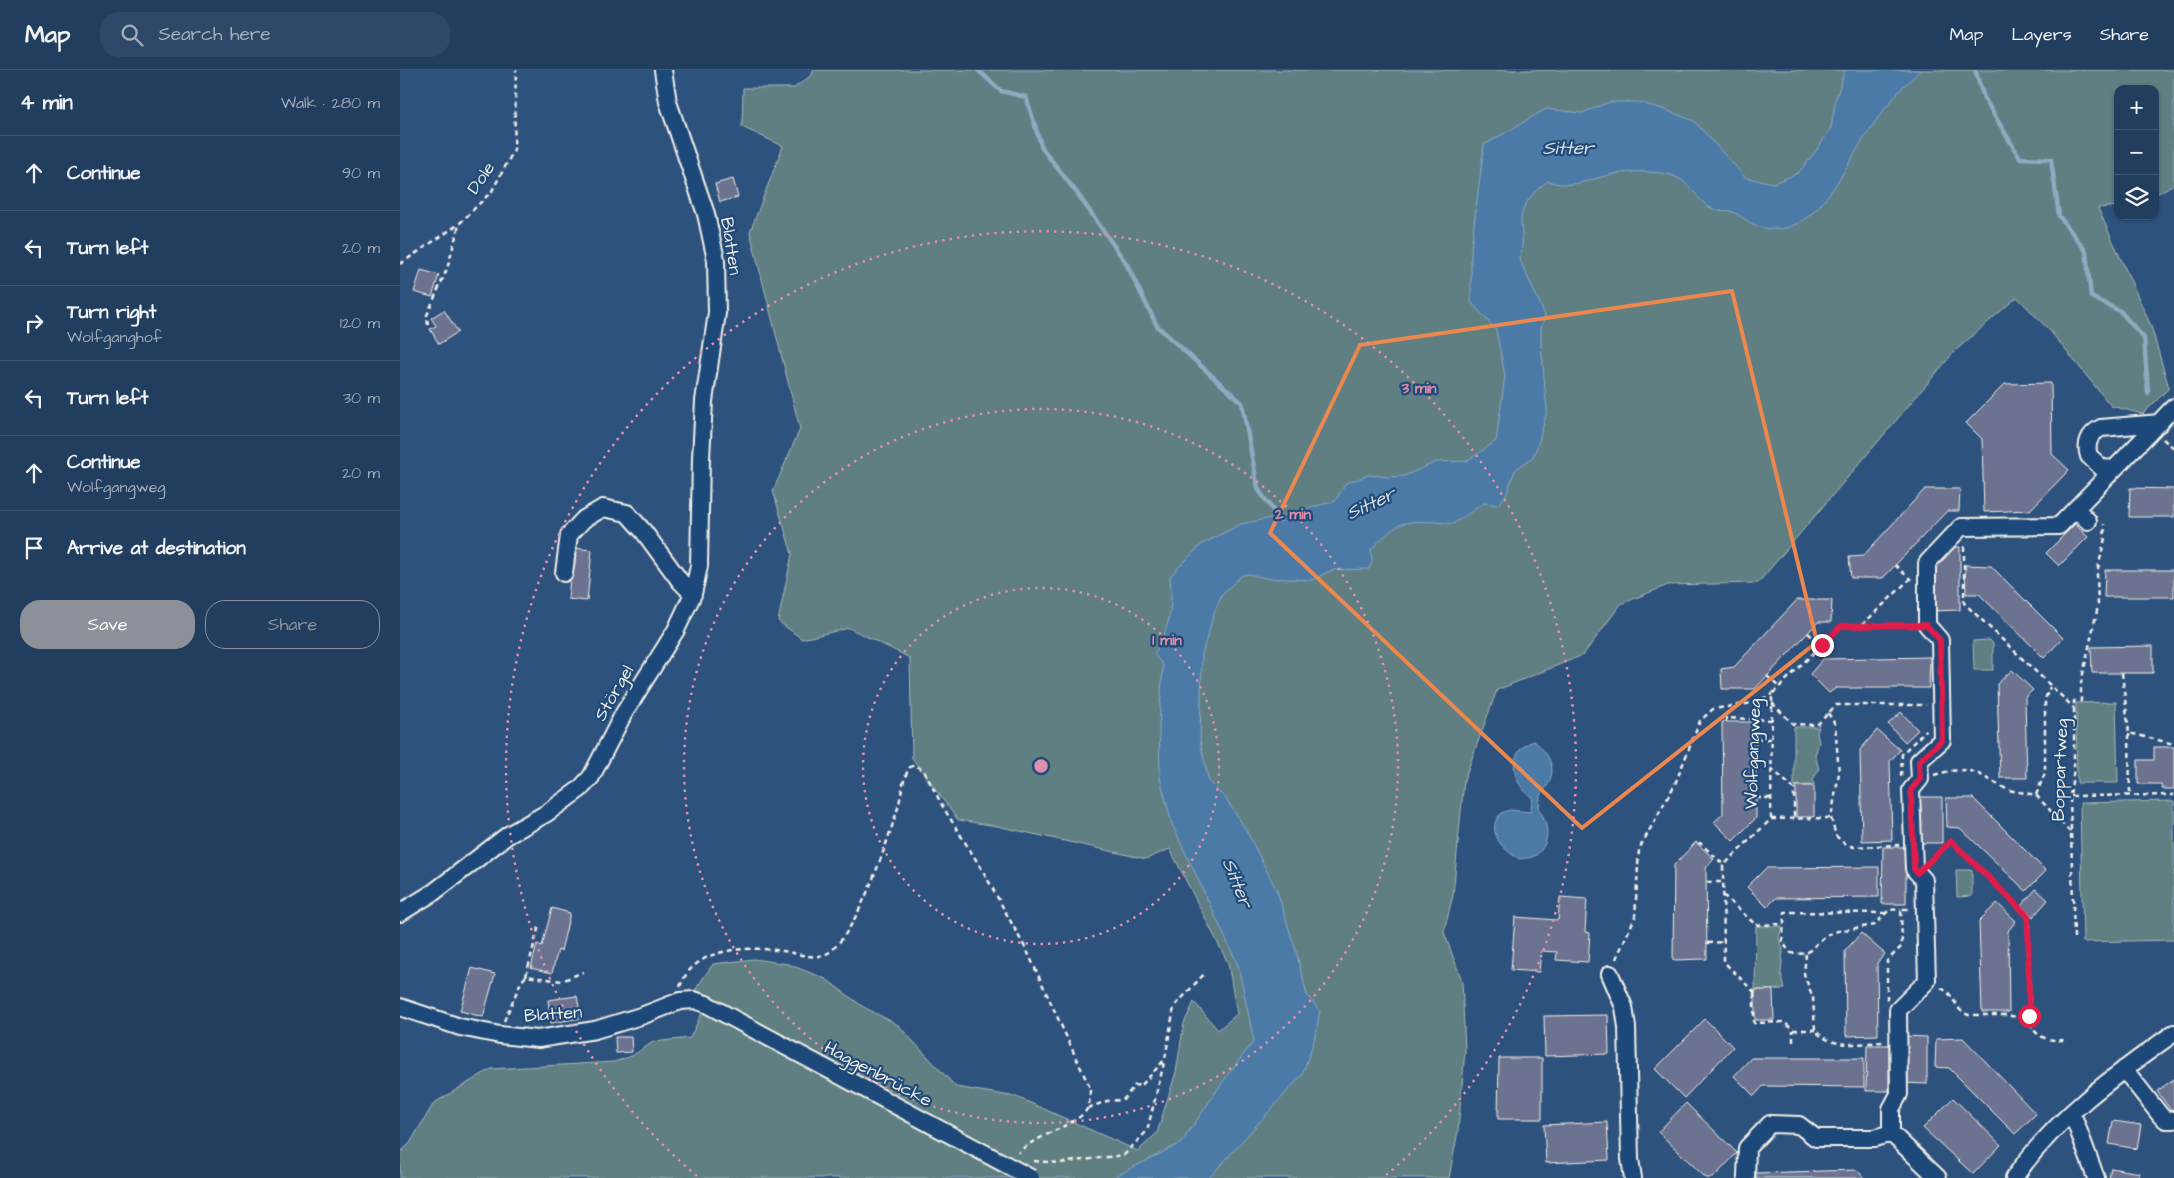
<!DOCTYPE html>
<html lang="en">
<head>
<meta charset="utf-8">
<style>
	:root { --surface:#223e5e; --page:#2e4967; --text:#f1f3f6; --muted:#a2aebc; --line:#3f5773; --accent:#8c9099 }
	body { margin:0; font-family:"Architects Daughter",sans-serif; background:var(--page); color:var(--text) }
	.controls { position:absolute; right:15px; top:15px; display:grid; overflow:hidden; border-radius:10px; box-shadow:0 1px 4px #0004 }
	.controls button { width:45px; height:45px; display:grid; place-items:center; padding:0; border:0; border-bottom:1px solid var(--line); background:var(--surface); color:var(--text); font:25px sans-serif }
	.stop { position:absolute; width:15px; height:15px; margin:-11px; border:4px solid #e11d48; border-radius:50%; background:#fff }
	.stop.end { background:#e11d48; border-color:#fff; box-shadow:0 1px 5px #0008 }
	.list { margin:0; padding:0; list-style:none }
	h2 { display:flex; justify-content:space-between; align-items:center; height:65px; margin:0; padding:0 20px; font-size:21px }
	h2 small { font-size:16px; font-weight:400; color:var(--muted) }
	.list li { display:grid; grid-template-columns:32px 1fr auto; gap:15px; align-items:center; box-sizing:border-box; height:75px; padding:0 20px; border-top:1px solid var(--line) }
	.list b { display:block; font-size:19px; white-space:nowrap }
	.list p { margin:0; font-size:16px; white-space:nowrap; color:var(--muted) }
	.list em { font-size:16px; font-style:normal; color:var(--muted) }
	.actions { display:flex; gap:10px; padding:15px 20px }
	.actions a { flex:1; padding:11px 0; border:1px solid var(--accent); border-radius:20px; text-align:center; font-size:18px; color:var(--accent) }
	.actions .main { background:var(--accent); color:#fff }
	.icon { flex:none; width:28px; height:28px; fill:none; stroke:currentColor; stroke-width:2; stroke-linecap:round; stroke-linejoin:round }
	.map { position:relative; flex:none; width:1774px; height:1108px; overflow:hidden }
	header { display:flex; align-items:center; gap:30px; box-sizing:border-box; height:70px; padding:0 25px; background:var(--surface); border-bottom:1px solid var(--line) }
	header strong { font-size:24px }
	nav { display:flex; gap:28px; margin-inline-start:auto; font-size:18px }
	.search { width:350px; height:45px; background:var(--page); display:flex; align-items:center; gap:12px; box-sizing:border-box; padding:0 18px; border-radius:20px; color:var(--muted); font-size:19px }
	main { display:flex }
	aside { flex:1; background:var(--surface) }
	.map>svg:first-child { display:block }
	.green { fill:#5f7f83; stroke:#aab8b6 }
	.water { fill:#4b7aa7; stroke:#8faac1 }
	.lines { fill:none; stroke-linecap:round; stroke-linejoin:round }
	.stream { stroke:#8faac1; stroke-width:4.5 }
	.building { fill:#6c7390; stroke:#f4f1e8 }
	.minor-casing { stroke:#f4f1e8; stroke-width:20 }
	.path { stroke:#f4f1e8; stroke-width:2.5; stroke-dasharray:5 4; stroke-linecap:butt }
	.minor { stroke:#1f4a7a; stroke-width:16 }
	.minor-bridge-casing { stroke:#f4f1e8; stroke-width:20; stroke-linecap:butt }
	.minor-bridge { stroke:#1f4a7a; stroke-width:16 }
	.route { stroke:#e11d48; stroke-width:6 }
	.marked { fill:none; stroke:#ec874e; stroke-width:4; stroke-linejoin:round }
	.ring { fill:none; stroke:#de8fa9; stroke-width:2.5; stroke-dasharray:2.5 5 }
	.labels { text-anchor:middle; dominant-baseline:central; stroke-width:4.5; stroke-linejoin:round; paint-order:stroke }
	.street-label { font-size:18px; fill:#f4f1e8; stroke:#1f4a7a }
	.water-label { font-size:19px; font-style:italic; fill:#dbdfde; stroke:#1f4a7a }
	.centre { fill:#de8fa9; stroke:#1f4a7a; stroke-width:2.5 }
	.ring-label { font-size:15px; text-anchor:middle; font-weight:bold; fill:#de8fa9; stroke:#1f4a7a; stroke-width:4.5; stroke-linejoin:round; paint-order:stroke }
</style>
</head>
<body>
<header>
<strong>Map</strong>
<div class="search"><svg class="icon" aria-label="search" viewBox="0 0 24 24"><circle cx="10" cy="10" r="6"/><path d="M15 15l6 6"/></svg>Search here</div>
<nav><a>Map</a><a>Layers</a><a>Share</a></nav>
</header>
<main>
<aside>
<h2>4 min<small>Walk · 280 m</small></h2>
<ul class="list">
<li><svg class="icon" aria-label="ahead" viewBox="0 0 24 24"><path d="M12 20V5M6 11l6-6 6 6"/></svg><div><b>Continue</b></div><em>90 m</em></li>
<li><svg class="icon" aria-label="left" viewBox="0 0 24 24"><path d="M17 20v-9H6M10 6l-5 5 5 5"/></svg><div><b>Turn left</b></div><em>20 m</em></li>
<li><svg class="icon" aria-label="right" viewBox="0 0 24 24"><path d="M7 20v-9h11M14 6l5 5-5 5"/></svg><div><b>Turn right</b><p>Wolfganghof</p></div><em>120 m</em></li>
<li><svg class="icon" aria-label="left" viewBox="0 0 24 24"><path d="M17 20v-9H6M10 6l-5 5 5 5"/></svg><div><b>Turn left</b></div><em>30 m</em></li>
<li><svg class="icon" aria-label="ahead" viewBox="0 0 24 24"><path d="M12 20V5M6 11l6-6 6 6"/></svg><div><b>Continue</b><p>Wolfgangweg</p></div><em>20 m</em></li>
<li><svg class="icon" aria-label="arrive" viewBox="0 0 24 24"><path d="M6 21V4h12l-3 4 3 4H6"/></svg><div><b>Arrive at destination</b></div></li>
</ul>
<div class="actions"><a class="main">Save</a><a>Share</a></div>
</aside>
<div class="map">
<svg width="1774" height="1108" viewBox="0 0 1774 1108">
	<rect width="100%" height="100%" fill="#2e527e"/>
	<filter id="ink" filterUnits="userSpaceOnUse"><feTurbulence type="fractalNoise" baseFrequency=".02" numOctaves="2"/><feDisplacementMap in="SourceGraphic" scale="10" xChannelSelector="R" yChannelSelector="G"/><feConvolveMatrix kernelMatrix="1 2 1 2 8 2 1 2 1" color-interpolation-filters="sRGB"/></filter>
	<g filter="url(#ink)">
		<path class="green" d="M 413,0 L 1774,0 L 1774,114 L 1755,125 L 1755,19 L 1718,19 L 1718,136 L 1698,138 L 1751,256 L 1769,318 L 1743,344 L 1711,336 L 1651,262 L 1617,227 L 1555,281 L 1358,513 L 1268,515 L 1221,534 L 1183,585 L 1097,620 L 1064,710 L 1053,825 L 1044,862 L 1062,911 L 1065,980 L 1058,1061 L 1049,1108 L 0,1108 L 0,1083 L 10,1073 L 34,1033 L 91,999 L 214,992 L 232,986 L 253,972 L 290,968 L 308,930 L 295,920 L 313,894 L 354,889 L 388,894 L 426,909 L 462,936 L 498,955 L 556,1017 L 617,1027 L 738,1081 L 757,1063 L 776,1002 L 784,953 L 794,932 L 818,960 L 837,944 L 828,893 L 770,779 L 746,789 L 597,756 L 558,750 L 512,688 L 510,588 L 449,558 L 402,569 L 378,551 L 392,484 L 373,421 L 400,359 L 350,162 L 383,76 L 342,57 L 343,18 L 394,18 L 412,5 Z
			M 1590,570 L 1593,574 L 1593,600 L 1574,600 L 1573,571 Z
			M 1716,632 L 1718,713 L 1677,713 L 1676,633 Z
			M 1394,657 L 1419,657 L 1417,663 L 1419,672 L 1415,685 L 1419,699 L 1413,710 L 1414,715 L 1394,716 Z
			M 1774,731 L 1774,870 L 1683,872 L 1680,733 Z
			M 1556,800 L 1572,800 L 1572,826 L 1557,827 Z
			M 1356,856 L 1382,856 L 1379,868 L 1383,879 L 1381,903 L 1385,919 L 1355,920 Z"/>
		<path class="water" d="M 1445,0 L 1520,0 C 1515,7 1507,12 1501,19 C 1491,31 1480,44 1471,58 C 1445,93 1416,176 1357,156 C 1348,153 1340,144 1330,141 C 1326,140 1320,141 1315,140 C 1295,132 1292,109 1267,104 C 1251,101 1231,101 1214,104 C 1191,108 1173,120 1148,111 C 1136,119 1122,134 1121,149 C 1121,163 1125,175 1119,188 L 1145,245 L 1141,259 L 1141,273 L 1147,341 L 1139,371 L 1133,387 L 1115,400 L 1107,423 L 1098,435 L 1084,433 L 1053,454 C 1041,452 1017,450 1005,453 C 994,455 978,472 971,480 L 972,491 L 969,499 L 932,500 L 912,510 L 865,508 L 849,504 L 842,505 L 822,524 L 815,540 L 802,584 L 800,671 L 809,712 L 826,729 L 845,758 L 877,821 L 896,881 L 907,925 L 920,941 L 914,971 L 902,1005 L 809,1108 L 712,1108 L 781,1073 L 824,1010 L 854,971 L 838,895 L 772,754 L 760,708 L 759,655 L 763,595 L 754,584 C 770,559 773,535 770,506 L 802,474 L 841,454 L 881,446 L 935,431 L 946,413 L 969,405 L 989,407 L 1004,406 L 1036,392 L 1067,391 L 1096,371 L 1105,306 L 1096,260 L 1071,232 L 1071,179 L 1084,75 L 1146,39 L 1182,43 L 1209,32 L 1237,32 L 1263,39 L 1294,51 L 1346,108 L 1374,113 L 1398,103 L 1416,81 L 1431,58 L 1436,28 Z
			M 1134,671 C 1154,688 1159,705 1140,725 L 1139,740 C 1149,753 1151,774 1136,785 C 1132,788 1125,788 1120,789 C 1108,783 1092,770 1095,754 C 1095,751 1099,746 1101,743 L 1110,740 L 1130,742 L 1133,728 C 1111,714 1105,681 1134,671 Z"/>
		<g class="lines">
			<path class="stream" d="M 578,0 L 601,21 L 626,27 L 642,78 L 677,123 L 726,193 L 757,256 L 842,333 L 858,419 L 880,450
				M 1575,0 L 1584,28 L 1620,88 L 1651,89 L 1659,146 L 1686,181 L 1691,227 L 1720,241 L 1744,268 L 1748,323"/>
		</g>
		<path class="building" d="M 333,109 L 338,127 L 320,132 L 315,114 Z
			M 21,200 L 39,205 L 32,227 L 14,222 Z
			M 44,240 L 58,262 L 39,274 L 30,259 L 36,256 L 31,248 Z
			M 1651,313 L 1652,384 L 1669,400 L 1630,440 L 1584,442 L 1582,369 L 1566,353 L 1605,314 Z
			M 1730,418 L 1774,419 L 1774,447 L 1729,447 Z
			M 1525,419 L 1560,419 L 1559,441 L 1547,441 L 1483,508 L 1451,508 L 1449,487 L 1463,486 Z
			M 1675,454 L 1688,467 L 1659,496 L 1646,483 Z
			M 1548,477 L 1560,477 L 1560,540 L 1531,541 L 1531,495 L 1542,483 L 1548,483 Z
			M 173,478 L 192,480 L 187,531 L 168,529 Z
			M 1565,495 L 1591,496 L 1663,568 L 1644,588 L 1579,524 L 1566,524 Z
			M 1705,500 L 1774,500 L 1774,527 L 1704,527 Z
			M 1397,530 L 1432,530 L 1431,552 L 1418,552 L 1355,619 L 1322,619 L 1321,599 L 1334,597 Z
			M 1753,576 L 1753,603 L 1692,603 L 1691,577 Z
			M 1530,587 L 1529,618 L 1436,618 L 1429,623 L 1410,604 L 1423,589 Z
			M 1612,600 L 1633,620 L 1625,627 L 1627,708 L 1600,708 L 1597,614 Z
			M 1501,642 L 1518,660 L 1505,672 L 1488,654 Z
			M 1322,652 L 1356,652 L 1356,748 L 1333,771 L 1314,752 L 1323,744 Z
			M 1477,660 L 1500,680 L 1490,691 L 1492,770 L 1462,771 L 1460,680 Z
			M 1754,677 L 1774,677 L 1774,719 L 1762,719 L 1761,714 L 1738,714 L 1738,690 L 1754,690 Z
			M 1396,716 L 1414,716 L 1414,747 L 1396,747 Z
			M 1519,727 L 1542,727 L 1542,773 L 1520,773 Z
			M 1546,728 L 1573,728 L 1646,801 L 1626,821 L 1560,758 L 1547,757 Z
			M 1296,772 L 1314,789 L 1306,798 L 1307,889 L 1273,890 L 1274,795 Z
			M 1483,777 L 1506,777 L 1506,834 L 1482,834 Z
			M 1479,797 L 1479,827 L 1376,828 L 1367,837 L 1347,817 L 1366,798 Z
			M 1636,819 L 1648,830 L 1633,847 L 1621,836 Z
			M 1160,827 L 1187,829 L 1185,862 L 1190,863 L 1188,892 L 1156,890 L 1157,882 L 1141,881 L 1139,902 L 1111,900 L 1115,847 L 1158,850 Z
			M 1597,833 L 1616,851 L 1608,861 L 1609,942 L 1582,942 L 1579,851 Z
			M 152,838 L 170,843 L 161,881 L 158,880 L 152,903 L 131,898 L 137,874 L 142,876 Z
			M 1461,863 L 1485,884 L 1477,893 L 1478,965 L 1446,966 L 1445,881 Z
			M 72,898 L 95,904 L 83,947 L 60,941 Z
			M 1355,920 L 1373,920 L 1374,950 L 1355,950 Z
			M 177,926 L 181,948 L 151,953 L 148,930 Z
			M 1208,945 L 1209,984 L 1145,986 L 1144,946 Z
			M 1305,949 L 1333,977 L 1284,1028 L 1255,999 Z
			M 1504,966 L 1527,967 L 1527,1014 L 1502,1013 Z
			M 215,967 L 231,967 L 232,982 L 216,983 Z
			M 1563,968 L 1636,1044 L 1615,1064 L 1549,998 L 1535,997 L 1536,969 Z
			M 1467,975 L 1489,975 L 1489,1021 L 1466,1021 Z
			M 1099,988 L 1142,988 L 1142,1049 L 1098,1049 Z
			M 1351,988 L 1464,988 L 1464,1017 L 1363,1016 L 1354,1026 L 1334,1006 Z
			M 1774,1009 L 1774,1041 L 1772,1042 L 1757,1021 Z
			M 1553,1028 L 1601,1075 L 1573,1104 L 1523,1058 Z
			M 1286,1033 L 1337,1083 L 1313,1108 L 1306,1108 L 1258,1062 Z
			M 1713,1051 L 1741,1055 L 1737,1079 L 1709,1074 Z
			M 1207,1052 L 1209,1090 L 1146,1093 L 1144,1055 Z
			M 1711,1098 L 1740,1103 L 1739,1108 L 1709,1108 Z
			M 1457,1100 L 1464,1108 L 1356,1108 L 1356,1103 Z"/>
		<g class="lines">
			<g class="minor-casing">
				<path id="minor" d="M 1714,399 L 1702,398 L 1689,386 C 1685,374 1689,364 1701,358 L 1760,353
					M 1676,439 L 1688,451
					M 164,503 L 169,465 L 184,449 L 203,438 L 227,443 L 244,462 L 280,511 L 293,524
					M 0,843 L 34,822 L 108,765 L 147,743 L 180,719 L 191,707 L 224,643 L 276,560 L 293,524 L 299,496 L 301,388 L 304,331 L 317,243 L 316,190 L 306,144 L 268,32 L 263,0
					M 1210,904 L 1224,937 L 1227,957 L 1230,1089 L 1233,1108
					M 0,937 L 60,957 L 100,965 L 138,969 L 195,960 L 244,945 L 280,931 L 294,930 L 306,934
					M 1724,999 L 1761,1046 L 1766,1050 L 1774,1050
					M 1670,1044 L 1675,1051 L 1696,1108
					M 1346,1108 L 1347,1078 L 1370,1054 L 1399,1055 L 1416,1068 L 1475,1068 L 1491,1063
					M 1538,1108 L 1491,1063 L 1491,1039 L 1499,1024 L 1498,940 L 1527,911 L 1524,810 L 1514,799 L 1511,720 L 1520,709 L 1519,691 L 1542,670 L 1540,570 L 1527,555 L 1527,493 L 1561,457 L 1659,456 L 1774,337
					M 1614,1108 C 1655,1048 1715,1005 1774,963"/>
			</g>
			<path class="path" d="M 0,194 L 59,154 L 92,121 L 114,80 L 116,0
				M 28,255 L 27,245 L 47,199 L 59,155
				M 1763,369 L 1774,378
				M 1564,476 L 1564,533 L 1674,638
				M 1495,495 L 1510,509
				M 1464,555 L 1513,555
				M 1408,563 L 1422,575
				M 1722,603 L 1729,663 L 1774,674
				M 1367,606 L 1379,617
				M 1372,633 L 1393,654 L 1417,655 L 1436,635 L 1526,635
				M 1428,643 L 1435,654 L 1439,703 L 1431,748 L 1436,766 L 1445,774 L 1454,777 L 1499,775
				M 1326,652 L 1326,648 L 1372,650
				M 1729,664 L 1730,725
				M 1356,669 L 1372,669
				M 1371,698 L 1394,719 L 1394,749
				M 1534,705 L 1549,701 L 1566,700 L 1577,703 L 1608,720 L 1636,725 L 1671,763
				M 1501,706 L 1502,684 L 1526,660
				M 1636,725 L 1645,703 L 1645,629 L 1650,617
				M 1671,726 L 1774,725
				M 1356,728 L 1372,728
				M 1371,749 L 1431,748
				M 1298,774 L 1300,773 L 1324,795
				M 1530,791 L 1551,771 L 1628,846 L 1630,952 C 1635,968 1649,971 1664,970
				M 1307,812 L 1323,812
				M 1323,825 L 1356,855 L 1384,854
				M 1486,843 L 1385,842 L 1382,872 L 1391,883 L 1406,884 L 1426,865 L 1438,861 L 1475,855 L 1489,840 L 1501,839
				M 1674,868 L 1670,726 L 1674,698 L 1674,631 L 1681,631 L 1681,613 L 1698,536 L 1697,503 L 1705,468 L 1704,454
				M 1307,873 L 1323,872
				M 1406,884 L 1404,904 L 1413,928 L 1415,960 C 1432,980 1459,973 1483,972
				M 1216,889 L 1235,847 L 1239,779 L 1275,714 L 1300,651 L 1313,639 L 1353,633 L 1372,624
				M 126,906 L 139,855
				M 280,917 C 294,876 348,876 383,881 C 397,883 415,891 428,883 C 457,864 486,775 497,741 C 502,726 501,711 510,697 L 515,695 L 524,701 L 543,737 L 583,801 L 628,883 L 690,1018 C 690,1023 690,1032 688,1037 C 682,1054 633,1066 618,1083
				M 1541,918 L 1548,922 L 1560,940 L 1568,945 L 1605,945 L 1629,949
				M 1354,923 L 1354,953 L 1384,952 L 1393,960 L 1415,960
				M 1355,923 L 1324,892 L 1323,796 L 1371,749 L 1372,624 L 1441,556 L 1462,555 L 1511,508
				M 1487,930 L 1487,891 L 1502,876 L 1501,839 L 1510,839
				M 104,951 L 121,912 L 126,906 L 162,911 L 183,902
				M 1393,972 L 1393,960
				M 688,1038 L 707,1031 L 723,1030 L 735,1015 L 741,1016 L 765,989 L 774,937 L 804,904
				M 634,1091 L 659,1093 L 724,1085 L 747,1061 L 765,989"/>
			<use href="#minor" class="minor"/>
			<g class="minor-bridge-casing">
				<path id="minor-bridge" d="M 306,934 L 631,1108"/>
			</g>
			<use href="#minor-bridge" class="minor-bridge"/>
		</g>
	</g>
	<g class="lines" filter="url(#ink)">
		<path class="route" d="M 1422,575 L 1441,556 L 1526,555 L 1540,570 L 1542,670 L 1519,691 L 1520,709 L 1511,720 L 1514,799 L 1517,803 L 1551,771 L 1628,846 L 1629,946"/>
	</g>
	<path class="marked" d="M 1332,221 L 1417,572 L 1182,758 L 870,463 L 960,275 Z"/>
	<g class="ring">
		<circle cx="641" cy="696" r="178"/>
		<circle cx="641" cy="696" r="357"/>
		<path d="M297 1106A535 535 0 1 1 985 1106"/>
	</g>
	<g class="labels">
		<g class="street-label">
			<text transform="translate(81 108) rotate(-55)">Dole</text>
			<text transform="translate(331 176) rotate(81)">Blatten</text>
			<text transform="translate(214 623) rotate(-60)">Störgel</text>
			<text transform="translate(1353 684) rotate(-88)">Wolfgangweg</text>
			<text transform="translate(1660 700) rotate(-88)">Boppartweg</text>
			<text transform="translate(153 944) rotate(-4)">Blatten</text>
			<text transform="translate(478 1004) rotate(28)">Haggenbrücke</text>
		</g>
		<g class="water-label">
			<text x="1168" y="78">Sitter</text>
			<text transform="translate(971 434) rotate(-25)">Sitter</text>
			<text transform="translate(837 813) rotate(68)">Sitter</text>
		</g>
	</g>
	<circle cx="641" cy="696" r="8" class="centre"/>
	<g class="ring-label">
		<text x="1019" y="323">3 min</text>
		<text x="893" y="449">2 min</text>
		<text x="767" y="575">1 min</text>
	</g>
</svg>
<div class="controls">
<button>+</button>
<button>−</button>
<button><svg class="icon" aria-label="layers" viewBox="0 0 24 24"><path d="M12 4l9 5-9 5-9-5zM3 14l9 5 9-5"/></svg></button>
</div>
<div class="stop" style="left:1629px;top:946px"></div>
<div class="stop end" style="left:1422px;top:575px"></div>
</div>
</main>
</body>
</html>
